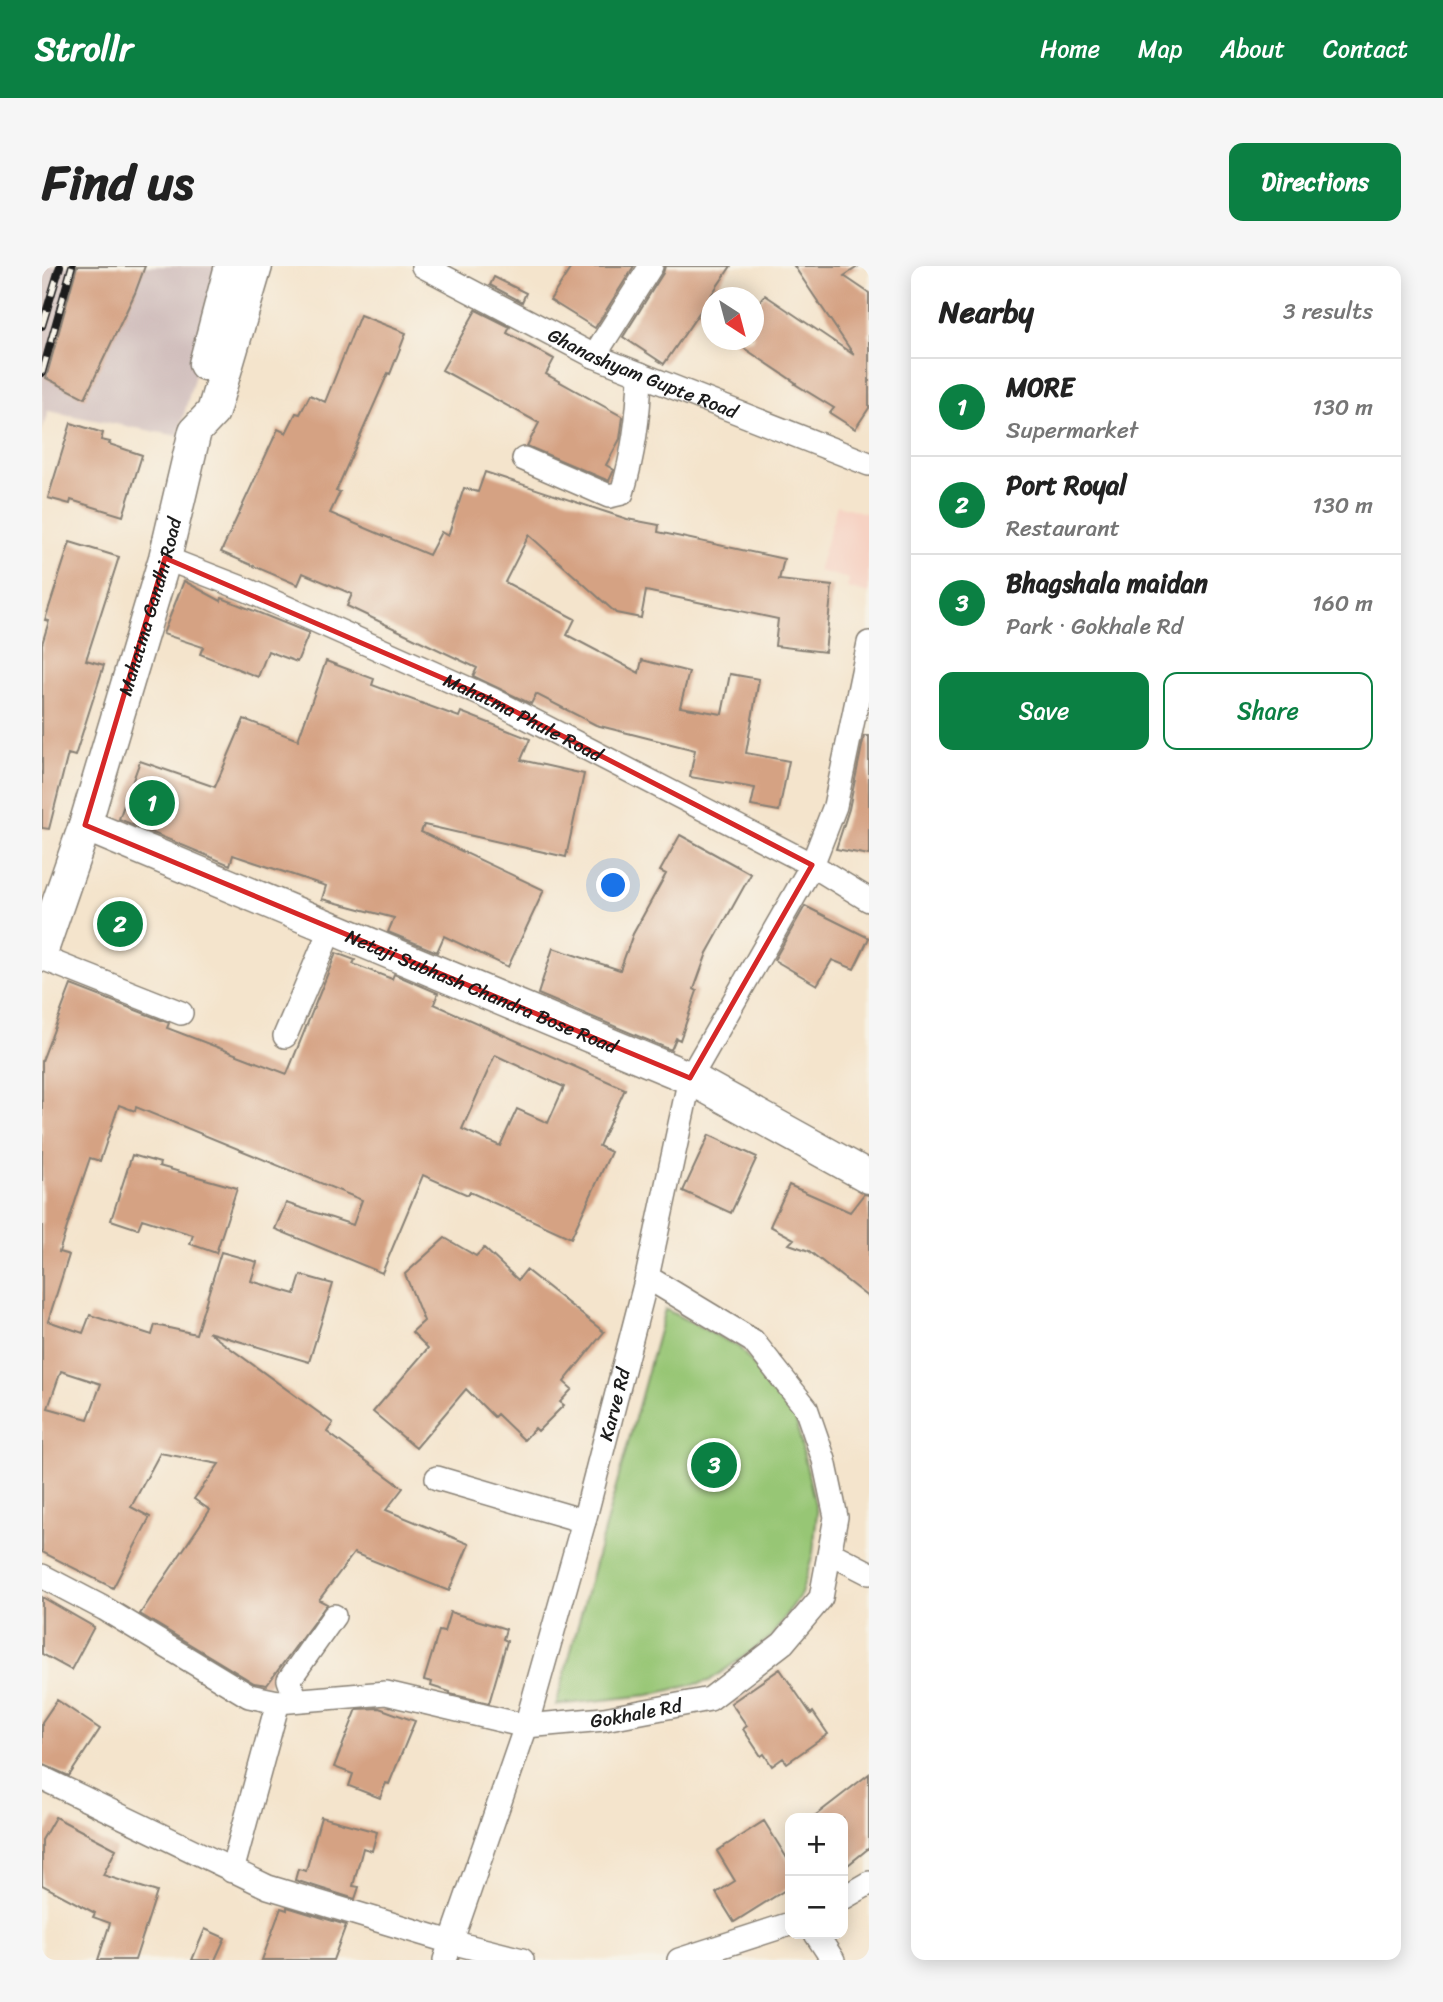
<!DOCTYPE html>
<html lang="en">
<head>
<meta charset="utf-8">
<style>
	:root { --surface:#fff; --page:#f6f6f6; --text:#222; --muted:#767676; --line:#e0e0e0; --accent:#0b8043 }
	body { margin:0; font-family:Sriracha,sans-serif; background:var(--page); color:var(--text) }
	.controls { position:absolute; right:21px; bottom:21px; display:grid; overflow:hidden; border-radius:14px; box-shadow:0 4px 18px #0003 }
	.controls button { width:63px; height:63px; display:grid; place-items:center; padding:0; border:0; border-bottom:2px solid var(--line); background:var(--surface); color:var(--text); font:35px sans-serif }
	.compass { position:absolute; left:659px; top:21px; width:63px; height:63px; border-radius:50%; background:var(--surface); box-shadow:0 4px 18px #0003; rotate:144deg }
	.you { position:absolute; left:572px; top:620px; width:24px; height:24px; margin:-18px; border:5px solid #fff; border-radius:50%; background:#1a73e8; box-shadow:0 0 0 10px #1a73e833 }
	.badge { display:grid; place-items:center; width:46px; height:46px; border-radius:50%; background:var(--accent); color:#fff; font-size:23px; font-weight:700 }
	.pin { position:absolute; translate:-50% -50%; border:4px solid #fff; box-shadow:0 2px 7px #0006 }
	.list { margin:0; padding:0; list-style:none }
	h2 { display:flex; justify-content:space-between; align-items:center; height:91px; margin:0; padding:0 28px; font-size:30px }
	h2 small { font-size:23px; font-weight:400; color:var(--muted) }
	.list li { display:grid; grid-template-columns:46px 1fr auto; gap:21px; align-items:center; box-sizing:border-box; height:98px; padding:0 28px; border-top:2px solid var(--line) }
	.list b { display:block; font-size:26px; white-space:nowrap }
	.list p { margin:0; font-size:23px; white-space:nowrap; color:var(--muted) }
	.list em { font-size:23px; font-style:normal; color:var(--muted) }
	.actions { display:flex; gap:14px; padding:21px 28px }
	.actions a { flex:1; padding:16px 0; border:2px solid var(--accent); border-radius:14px; text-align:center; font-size:24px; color:var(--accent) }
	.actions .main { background:var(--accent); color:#fff }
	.map { position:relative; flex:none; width:827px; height:1694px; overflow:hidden; border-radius:14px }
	header { display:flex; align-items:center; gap:42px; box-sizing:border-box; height:98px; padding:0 35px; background:var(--accent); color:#fff }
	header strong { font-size:33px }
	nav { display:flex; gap:38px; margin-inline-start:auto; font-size:24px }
	.intro { display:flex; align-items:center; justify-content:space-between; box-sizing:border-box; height:168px; padding:0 42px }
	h1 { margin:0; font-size:49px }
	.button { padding:18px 32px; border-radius:14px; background:var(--accent); color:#fff; font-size:24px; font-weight:700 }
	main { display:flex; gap:42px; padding:0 42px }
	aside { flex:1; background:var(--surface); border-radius:14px; box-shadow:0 4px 18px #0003 }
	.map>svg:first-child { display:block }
	.built { fill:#f6d2c3 }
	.industrial { fill:#d1bfbd }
	.green { fill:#97c675; stroke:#5a7148; stroke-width:2 }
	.building { fill:#d5a283; fill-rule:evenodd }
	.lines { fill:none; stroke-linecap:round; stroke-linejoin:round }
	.street-casing { stroke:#888074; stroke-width:26 }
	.secondary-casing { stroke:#888074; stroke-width:35 }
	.street { stroke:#fff; stroke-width:23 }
	.secondary { stroke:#fff; stroke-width:32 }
	.rail-casing { stroke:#1c1c1c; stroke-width:8 }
	.rail { stroke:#f7f3e8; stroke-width:5; stroke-dasharray:16; stroke-linecap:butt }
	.marked { fill:none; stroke:#d62828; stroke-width:5; stroke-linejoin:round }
	.labels { text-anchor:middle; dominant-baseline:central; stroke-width:5; stroke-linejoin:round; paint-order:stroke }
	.street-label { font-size:19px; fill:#1c1c1c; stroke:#f7f3e8 }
</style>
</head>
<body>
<header>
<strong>Strollr</strong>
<nav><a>Home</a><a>Map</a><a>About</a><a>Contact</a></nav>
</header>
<div class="intro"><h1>Find us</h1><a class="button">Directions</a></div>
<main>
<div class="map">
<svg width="827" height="1694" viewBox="0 0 827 1694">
	<rect width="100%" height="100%" fill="#f7f3e8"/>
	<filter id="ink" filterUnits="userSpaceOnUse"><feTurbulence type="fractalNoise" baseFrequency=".0143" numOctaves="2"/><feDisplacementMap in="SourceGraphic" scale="14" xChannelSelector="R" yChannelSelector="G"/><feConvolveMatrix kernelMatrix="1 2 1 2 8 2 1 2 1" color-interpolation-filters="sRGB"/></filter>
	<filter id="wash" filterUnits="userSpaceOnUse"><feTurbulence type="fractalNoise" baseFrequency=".00686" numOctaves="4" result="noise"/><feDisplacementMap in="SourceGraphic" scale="28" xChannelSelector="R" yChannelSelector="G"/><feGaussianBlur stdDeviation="1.57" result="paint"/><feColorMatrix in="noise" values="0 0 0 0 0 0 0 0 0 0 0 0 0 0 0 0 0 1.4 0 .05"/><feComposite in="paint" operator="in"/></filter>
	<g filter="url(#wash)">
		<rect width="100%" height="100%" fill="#f4e4cc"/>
		<path class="built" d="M 795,239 L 827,248 L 827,328 L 805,322 L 807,313 L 776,305 Z"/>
		<path class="industrial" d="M 0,0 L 183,0 L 136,170 L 6,145 L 0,165 Z"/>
		<path class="green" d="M 623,1043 L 697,1081 L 753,1150 L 775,1247 L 771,1287 L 759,1328 L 729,1371 L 667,1415 L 607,1429 L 514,1439 Z"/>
		<g id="blocks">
			<path class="building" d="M 35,0 L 103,0 L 93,27 L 43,132 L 4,112 Z
				M 530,0 L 592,0 L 553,62 L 508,34 Z
				M 623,0 L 689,0 L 622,98 L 581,71 L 621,7 Z
				M 752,0 L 817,0 L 802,10 L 827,27 L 827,142 L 813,163 L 788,147 L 792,142 L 753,118 L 754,117 L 690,74 L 711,74 L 711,45 L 723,29 L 812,89 Z
				M 452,11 L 484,27 L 480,36 L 448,19 Z
				M 434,44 L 468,61 L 465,67 L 512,93 L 504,108 L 581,151 L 578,173 L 564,199 L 572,204 L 567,215 L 485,180 L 497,157 L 400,104 Z
				M 318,49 L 364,67 L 348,108 L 346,107 L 294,225 L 298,226 L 288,247 L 387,289 L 399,266 L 406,270 L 422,222 L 436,226 L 443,206 L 585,253 L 617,259 L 616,266 L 742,293 L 737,314 L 790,320 L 783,386 L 733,380 L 736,353 L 604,325 L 599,352 L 574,347 L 487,269 L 463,316 L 533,353 L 525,369 L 597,407 L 600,394 L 647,406 L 638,441 L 680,448 L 688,408 L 717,413 L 704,487 L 747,495 L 737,545 L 709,540 L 713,522 L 648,511 L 653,484 L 554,459 L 494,428 L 489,438 L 431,410 L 435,402 L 305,340 L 310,328 L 261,307 L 256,319 L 179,286 L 236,163 L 244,167 L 254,147 L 258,148 L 268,129 L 283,136 Z
				M 29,157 L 61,167 L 59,174 L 68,176 L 67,178 L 100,189 L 81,250 L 29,234 L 28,238 L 6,232 Z
				M 28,276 L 77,291 L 44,394 L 62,399 L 33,490 L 26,488 L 7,563 L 0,562 L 0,378 L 7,355 L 3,354 Z
				M 142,315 L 179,335 L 180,332 L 267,367 L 255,396 L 226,385 L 216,411 L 158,388 L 161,381 L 121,368 Z
				M 284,395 L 332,413 L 330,419 L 417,451 L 419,446 L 488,473 L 479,494 L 542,508 L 524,591 L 382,559 L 379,566 L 502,624 L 466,701 L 402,670 L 395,686 L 346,666 L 352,652 L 280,633 L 284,620 L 191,589 L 188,599 L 77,553 L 98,495 L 173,521 L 202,453 L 256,474 Z
				M 822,470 L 827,470 L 827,589 L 794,583 L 807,543 Z
				M 638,569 L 709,608 L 665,687 L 652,723 L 655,725 L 638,774 L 634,772 L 629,784 L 496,728 L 511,682 L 578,704 L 591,668 L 624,608 L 618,605 Z
				M 763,640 L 827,672 L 812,703 L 790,694 L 775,719 L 732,694 Z
				M 294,687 L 313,694 L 311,698 L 350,713 L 352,708 L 396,727 L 392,738 L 583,823 L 557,880 L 569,886 L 529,972 L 428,926 L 426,929 L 381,909 L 340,1007 L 233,963 L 244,937 L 311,959 L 320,934 L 94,841 L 93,845 L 77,839 L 58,895 L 48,892 L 35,930 L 17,986 L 27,989 L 6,1055 L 41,1067 L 48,1049 L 110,1069 L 113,1059 L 154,1068 L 179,986 L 215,996 L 209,1015 L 253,1028 L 259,1009 L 291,1018 L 267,1096 L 166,1066 L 291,1157 L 285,1166 L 361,1222 L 344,1244 L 427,1278 L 407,1325 L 312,1287 L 277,1334 L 285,1338 L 225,1419 L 212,1417 L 98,1348 L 168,1244 L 152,1233 L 177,1198 L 118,1187 L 89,1241 L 108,1251 L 71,1322 L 0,1286 L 0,795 L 29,719 L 127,757 L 125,762 L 245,808 ZM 453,789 L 522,821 L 506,857 L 475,843 L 458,880 L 420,863 ZM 19,1105 L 59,1118 L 46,1153 L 6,1142 Z
				M 667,869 L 715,891 L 689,947 L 641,925 Z
				M 90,889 L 118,897 L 117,900 L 195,922 L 174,987 L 148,978 L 151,969 L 100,953 L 96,963 L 69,954 Z
				M 747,919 L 808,946 L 822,928 L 827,929 L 827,1032 L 767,985 L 747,978 L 752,973 L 728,960 Z
				M 403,972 L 434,990 L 442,982 L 476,1014 L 484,1004 L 562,1066 L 522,1116 L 530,1123 L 518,1136 L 522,1139 L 496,1165 L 493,1162 L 482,1174 L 455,1148 L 452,1151 L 424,1123 L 374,1182 L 331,1146 L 386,1082 L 370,1066 L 382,1055 L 363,1008 Z
				M 0,1331 L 52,1361 L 29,1404 L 0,1388 Z
				M 408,1346 L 464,1363 L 461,1373 L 465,1375 L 447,1437 L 408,1428 L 408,1426 L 389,1420 L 390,1416 L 382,1414 L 397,1365 L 402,1366 Z
				M 738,1403 L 769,1448 L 771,1446 L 786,1468 L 745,1497 L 741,1492 L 730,1500 L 722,1488 L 719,1490 L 701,1463 L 705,1460 L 689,1437 Z
				M 15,1434 L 58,1463 L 27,1510 L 0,1498 L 0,1456 Z
				M 337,1442 L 373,1455 L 347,1518 L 344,1517 L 338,1532 L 307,1520 L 311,1508 L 292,1501 L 315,1443 Z
				M 827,1508 L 827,1582 L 801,1603 L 801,1552 L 770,1552 Z
				M 13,1551 L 74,1583 L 61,1609 L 115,1626 L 93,1694 L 56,1694 L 68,1657 L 51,1651 L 53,1647 L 0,1619 L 0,1574 Z
				M 279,1551 L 335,1566 L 330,1585 L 321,1582 L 311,1620 L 317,1621 L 313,1633 L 253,1614 L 256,1603 L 264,1605 Z
				M 722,1555 L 748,1597 L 748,1621 L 692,1656 L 674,1627 L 693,1615 L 675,1585 Z
				M 245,1641 L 304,1659 L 291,1694 L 220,1694 L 239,1642 L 245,1644 Z
				M 163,1663 L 183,1672 L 173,1694 L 150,1694 Z"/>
		</g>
	</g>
	<g filter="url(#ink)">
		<use href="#blocks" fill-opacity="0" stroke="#888074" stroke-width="2"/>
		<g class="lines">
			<g class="street-casing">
				<g id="street">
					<path id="s1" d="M 381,0 L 552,90 L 827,198"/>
					<path d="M 552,90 L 609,0"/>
					<path d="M 482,193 L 567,230 L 580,227 C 592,187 597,149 598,108"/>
					<path id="s2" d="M 123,292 L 205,324 L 449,433 L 770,599 L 827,634"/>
					<path d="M 0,692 L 139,747"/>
					<path d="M 243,770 L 289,662"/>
					<path d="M 395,1212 L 542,1255"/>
					<path d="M 788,1287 L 827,1307"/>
					<path id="s3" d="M 0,1310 L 63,1343 L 207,1430 L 236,1436 L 344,1427 L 484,1460 L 562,1453 L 668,1433 L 741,1377 L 779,1332 L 794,1251 L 782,1194 L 764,1142 L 711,1075 L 605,1011"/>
					<path d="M 254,1434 L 247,1414 L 292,1350"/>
					<path d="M 0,1512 L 226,1621 L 409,1676 L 480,1694"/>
					<path d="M 190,1605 L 236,1436"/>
					<path d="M 801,1632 L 827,1617"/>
					<path d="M 774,1668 L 791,1694"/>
					<path id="s4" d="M 403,1694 L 484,1460 L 542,1255 L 605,1011 L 648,812 L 770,599 L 793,540 L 827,377"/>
					<path d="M 637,1694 L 748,1658"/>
				</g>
			</g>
			<g class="secondary-casing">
				<g id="secondary">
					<path d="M 163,98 L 189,0"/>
					<path id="s5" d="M 43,559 L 648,812 L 827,911"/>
					<path id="s6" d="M 0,684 L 43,559 L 123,292 L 153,165 L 171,146 L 214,0"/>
				</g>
			</g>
			<use href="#street" class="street"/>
			<use href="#secondary" class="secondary"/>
			<g class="rail-casing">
				<path id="rail" d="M 0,60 L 18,0
					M 0,107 L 30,0"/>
			</g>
			<use href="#rail" class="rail"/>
		</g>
	</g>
	<path class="marked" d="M 123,292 L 449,433 L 770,599 L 648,812 L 43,559 Z"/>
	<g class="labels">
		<g class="street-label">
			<text stroke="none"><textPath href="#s1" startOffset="245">Ghanashyam Gupte Road</textPath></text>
			<text stroke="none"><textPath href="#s6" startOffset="360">Mahatma Gandhi Road</textPath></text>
			<text stroke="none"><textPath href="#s2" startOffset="392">Mahatma Phule Road</textPath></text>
			<text stroke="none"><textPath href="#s5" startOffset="430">Netaji Subhash Chandra Bose Road</textPath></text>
			<text stroke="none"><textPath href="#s4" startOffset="581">Karve Rd</textPath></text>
			<text stroke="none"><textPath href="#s3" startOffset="632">Gokhale Rd</textPath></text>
		</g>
	</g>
</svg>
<div class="controls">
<button>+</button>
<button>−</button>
</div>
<svg class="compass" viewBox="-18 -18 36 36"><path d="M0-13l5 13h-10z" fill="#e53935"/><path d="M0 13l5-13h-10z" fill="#767676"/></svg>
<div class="you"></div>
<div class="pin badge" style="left:110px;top:537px">1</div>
<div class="pin badge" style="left:78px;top:658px">2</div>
<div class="pin badge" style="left:672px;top:1199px">3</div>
</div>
<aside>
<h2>Nearby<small>3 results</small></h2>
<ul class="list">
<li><span class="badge">1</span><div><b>MORE</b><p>Supermarket</p></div><em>130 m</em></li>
<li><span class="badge">2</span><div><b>Port Royal</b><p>Restaurant</p></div><em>130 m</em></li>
<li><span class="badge">3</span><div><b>Bhagshala maidan</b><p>Park · Gokhale Rd</p></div><em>160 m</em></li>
</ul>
<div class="actions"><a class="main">Save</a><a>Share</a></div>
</aside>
</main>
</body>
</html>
